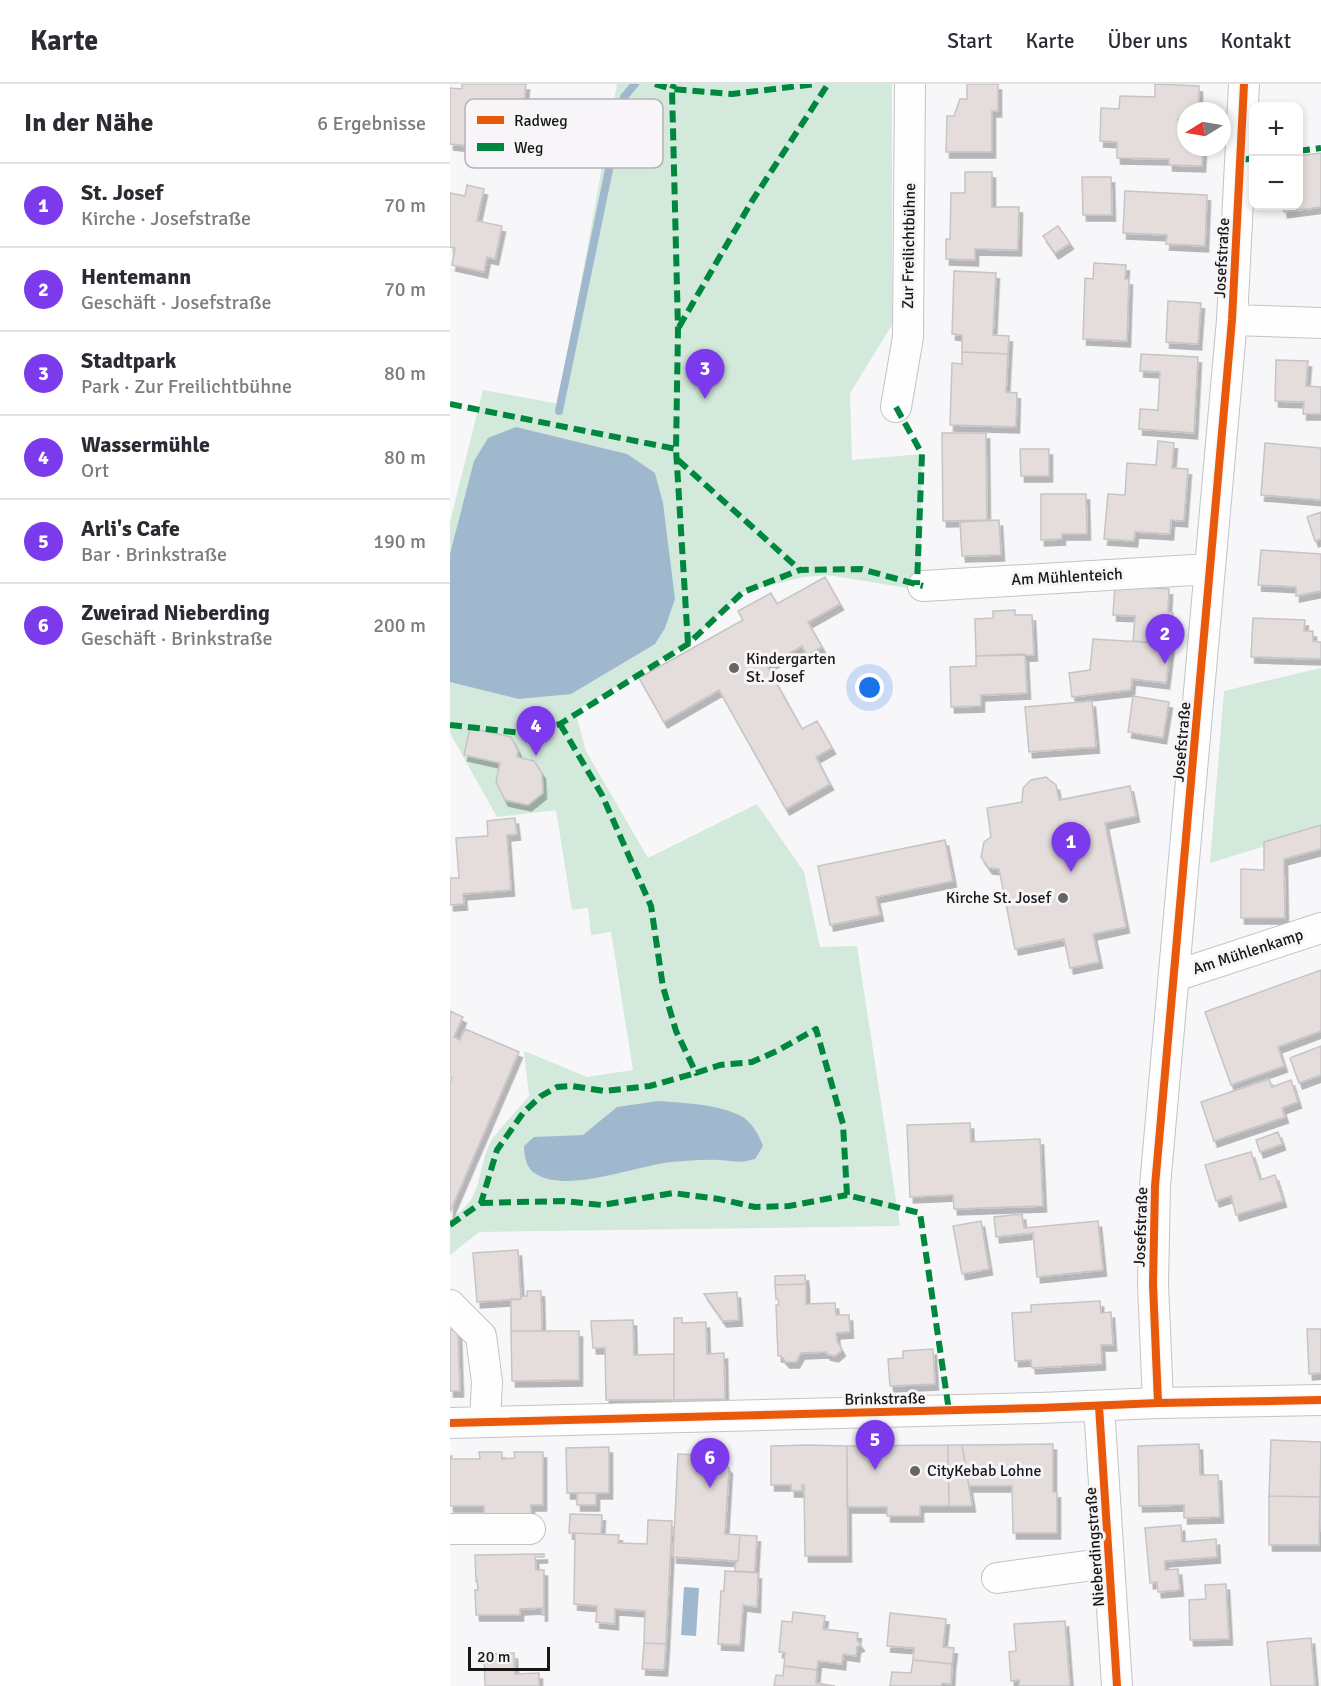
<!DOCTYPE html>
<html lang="de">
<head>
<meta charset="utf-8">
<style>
	:root { --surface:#fff; --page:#f7f7f7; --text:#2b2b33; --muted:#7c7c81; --line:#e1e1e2; --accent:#7c3aed }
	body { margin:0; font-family:Signika,sans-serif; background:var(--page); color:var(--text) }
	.controls { position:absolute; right:18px; top:18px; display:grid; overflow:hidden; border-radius:12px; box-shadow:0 3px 9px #0003 }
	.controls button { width:54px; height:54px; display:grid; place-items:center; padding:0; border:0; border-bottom:2px solid var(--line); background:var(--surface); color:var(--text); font:30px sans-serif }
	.compass { position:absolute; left:727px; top:18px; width:54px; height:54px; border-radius:50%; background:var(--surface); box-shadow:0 3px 9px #0003; rotate:259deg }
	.scale { position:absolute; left:18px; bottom:15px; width:82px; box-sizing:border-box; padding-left:6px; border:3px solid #181718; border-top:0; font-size:16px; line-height:21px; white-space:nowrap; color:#181718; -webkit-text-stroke:4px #f8f5f9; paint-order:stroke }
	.you { position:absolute; left:420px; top:604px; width:21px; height:21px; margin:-15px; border:4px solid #fff; border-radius:50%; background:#1a73e8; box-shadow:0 0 0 9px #1a73e833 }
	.badge { display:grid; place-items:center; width:39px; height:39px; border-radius:50%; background:var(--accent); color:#fff; font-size:20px; font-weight:700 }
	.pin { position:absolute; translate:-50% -50px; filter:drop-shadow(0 2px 3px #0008) }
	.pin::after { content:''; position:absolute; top:32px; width:21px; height:18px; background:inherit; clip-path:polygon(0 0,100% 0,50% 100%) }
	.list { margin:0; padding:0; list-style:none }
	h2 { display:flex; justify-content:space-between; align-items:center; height:78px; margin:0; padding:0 24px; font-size:26px }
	h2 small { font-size:20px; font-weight:400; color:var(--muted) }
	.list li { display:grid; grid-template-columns:39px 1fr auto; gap:18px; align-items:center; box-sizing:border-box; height:84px; padding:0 24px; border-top:2px solid var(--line) }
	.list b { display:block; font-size:22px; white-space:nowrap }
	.list p { margin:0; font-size:20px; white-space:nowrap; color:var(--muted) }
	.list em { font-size:20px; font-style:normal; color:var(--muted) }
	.map { position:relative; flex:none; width:871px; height:1602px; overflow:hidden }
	header { display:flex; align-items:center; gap:36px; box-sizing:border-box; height:84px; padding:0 30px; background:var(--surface); border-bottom:2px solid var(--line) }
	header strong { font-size:28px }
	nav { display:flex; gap:33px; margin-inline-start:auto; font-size:21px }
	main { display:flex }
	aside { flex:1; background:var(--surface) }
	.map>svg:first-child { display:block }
	.green { fill:#d3e9db }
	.water { fill:#a0b8ce }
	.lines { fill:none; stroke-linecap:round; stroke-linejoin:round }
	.stream { stroke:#a0b8ce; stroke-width:8 }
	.building { fill:#e5dddc; stroke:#c6c4c5; stroke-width:1.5; filter:url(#shadow) }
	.minor-casing { stroke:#c4c3c5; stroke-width:32 }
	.minor { stroke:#fefefe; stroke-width:30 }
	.quiet { stroke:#00873e; stroke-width:6; stroke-dasharray:12 6; stroke-linecap:butt }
	.cycleway-casing { stroke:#f8f5f9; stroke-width:11 }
	.cycleway { stroke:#e8590c; stroke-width:8 }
	.poi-dot { fill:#666566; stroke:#f8f5f9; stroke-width:2 }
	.labels { text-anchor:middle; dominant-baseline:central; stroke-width:6; stroke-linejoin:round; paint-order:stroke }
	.street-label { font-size:16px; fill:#181718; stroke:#f8f5f9 }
	.poi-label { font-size:16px; fill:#181718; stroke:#f8f5f9; text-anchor:start }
	.key { fill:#f8f5f9; stroke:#b5b2b6; stroke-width:1.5 }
	.key-label { font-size:16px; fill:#181718 }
</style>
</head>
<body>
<header>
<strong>Karte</strong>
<nav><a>Start</a><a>Karte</a><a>Über uns</a><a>Kontakt</a></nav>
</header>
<main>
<aside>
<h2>In der Nähe<small>6 Ergebnisse</small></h2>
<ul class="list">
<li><span class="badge">1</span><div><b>St. Josef</b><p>Kirche · Josefstraße</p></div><em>70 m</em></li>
<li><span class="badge">2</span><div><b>Hentemann</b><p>Geschäft · Josefstraße</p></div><em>70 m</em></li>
<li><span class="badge">3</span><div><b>Stadtpark</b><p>Park · Zur Freilichtbühne</p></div><em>80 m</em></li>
<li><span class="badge">4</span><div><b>Wassermühle</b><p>Ort</p></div><em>80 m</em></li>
<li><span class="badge">5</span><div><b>Arli's Cafe</b><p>Bar · Brinkstraße</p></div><em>190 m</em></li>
<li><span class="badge">6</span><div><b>Zweirad Nieberding</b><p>Geschäft · Brinkstraße</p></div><em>200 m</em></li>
</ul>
</aside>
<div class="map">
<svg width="871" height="1602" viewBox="0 0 871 1602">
	<defs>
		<filter id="shadow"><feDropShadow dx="3.5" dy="6" stdDeviation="0" flood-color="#0004"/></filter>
	</defs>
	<rect width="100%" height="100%" fill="#f7f6f8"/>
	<path class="green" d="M 167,0 L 442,0 L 442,241 L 400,309 L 402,376 L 472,370 L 470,506 L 378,491 L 354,493 L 293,508 L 238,560 L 125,627 L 136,667 L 198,774 L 307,720 L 354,788 L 370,863 L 407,862 L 450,1142 L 29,1148 L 0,1171 L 0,1135 C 35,1114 25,1091 40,1059 C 47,1046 69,1025 79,1012 L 74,967 L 137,993 L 183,986 L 161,848 L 141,851 L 138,824 L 122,826 L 106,726 L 47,733 L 0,649 L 0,438 L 33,306 L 109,320 Z
		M 871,584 L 871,745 L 760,779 L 774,607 Z"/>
	<path class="water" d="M 66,343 L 177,370 L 205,389 L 213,419 L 225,515 L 215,544 L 205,560 L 121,610 L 69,615 L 0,598 L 0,470 L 24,377 L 38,354 Z
		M 208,1017 C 234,1019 268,1020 291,1032 C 302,1038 309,1051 313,1062 L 305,1075 C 286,1080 287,1077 269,1076 C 254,1075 237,1077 222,1078 C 187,1081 118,1110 86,1090 C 76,1085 74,1071 74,1062 L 84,1053 L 133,1051 L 167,1023 Z
		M 234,1503 L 249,1504 L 246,1552 L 231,1551 Z"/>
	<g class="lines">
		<path class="stream" d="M 109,327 L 174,13 L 185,0"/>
	</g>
	<path class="building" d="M 12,0 L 76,0 L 74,23 L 52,21 L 47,65 L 0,60 L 0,4 L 12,5 Z
		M 517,0 L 548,0 L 548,27 L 542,27 L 542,68 L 496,68 L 497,32 L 504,32 L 510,15 L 517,15 Z
		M 705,0 L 749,2 L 749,27 L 736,27 L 736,35 L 728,35 L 728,48 L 736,49 L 736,63 L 753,63 L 752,82 L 719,81 L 719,75 L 667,74 L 667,58 L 650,57 L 651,24 L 669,25 L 670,12 L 705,13 Z
		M 871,69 L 871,123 L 834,128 L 833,122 L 848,122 L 848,72 Z
		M 515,88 L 542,88 L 542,123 L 569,123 L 568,166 L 525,165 L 525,176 L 496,175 L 496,155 L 500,155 L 501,109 L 515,109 Z
		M 632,93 L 661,93 L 662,131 L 633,131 Z
		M 17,101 L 34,105 L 27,137 L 52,142 L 45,175 L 37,173 L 34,188 L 2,181 L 5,164 L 0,163 L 0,109 L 15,112 Z
		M 675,107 L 757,111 L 755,162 L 716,160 L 717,151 L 673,149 Z
		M 608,142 L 620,159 L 605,169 L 593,152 Z
		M 644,179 L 676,181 L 675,195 L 679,195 L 677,257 L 633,255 L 635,194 L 643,195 Z
		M 504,187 L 546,189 L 543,251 L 559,252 L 558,270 L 512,268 L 512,251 L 502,250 Z
		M 718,217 L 751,219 L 748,260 L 716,258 Z
		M 512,268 L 558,270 L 556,308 L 567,309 L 566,343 L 500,341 L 502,279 L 512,280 Z
		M 691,270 L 748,273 L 744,349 L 689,345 L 690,325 L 708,326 L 710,288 L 690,287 Z
		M 826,276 L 858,277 L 856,302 L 871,303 L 871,330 L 853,330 L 854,318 L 825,317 Z
		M 492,349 L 536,349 L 537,436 L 493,437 Z
		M 708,357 L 724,359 L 722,384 L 738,385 L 734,437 L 721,436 L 720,450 L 685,448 L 684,457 L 654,455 L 658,410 L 675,411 L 677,379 L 706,381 Z
		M 815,359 L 871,364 L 871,416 L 811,411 Z
		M 570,365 L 599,365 L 599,392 L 571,392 Z
		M 591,410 L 636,410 L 637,450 L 612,450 L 612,455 L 591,456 Z
		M 871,428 L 871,455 L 865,457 L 857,433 Z
		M 549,436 L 551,471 L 512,472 L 510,438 Z
		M 811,466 L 871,470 L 871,507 L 846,512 L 846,503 L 808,501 Z
		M 375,493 L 390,520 L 358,538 L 372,563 L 357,571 L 352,562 L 317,582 L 352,645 L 367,637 L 382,664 L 366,673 L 380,700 L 336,725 L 269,606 L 214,638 L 189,594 L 293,536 L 288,527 L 321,509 L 327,520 Z
		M 665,501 L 719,505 L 718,528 L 723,529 L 721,560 L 683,557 L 685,532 L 663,531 Z
		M 565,526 L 565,531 L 582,531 L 584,571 L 526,572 L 525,535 L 543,534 L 543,527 Z
		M 803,534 L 855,536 L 854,547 L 863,547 L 863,557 L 871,558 L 871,575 L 801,573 Z
		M 643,555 L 721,560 L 716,599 L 682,595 L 681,606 L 622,613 L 619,589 L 640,586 Z
		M 575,570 L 577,609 L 531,611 L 531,622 L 501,623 L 500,583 L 526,582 L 526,572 Z
		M 683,612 L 719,618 L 713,654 L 678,648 Z
		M 642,617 L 646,663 L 579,668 L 575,623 Z
		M 20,644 L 61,653 L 68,667 L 67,673 L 84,677 L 92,689 L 93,709 L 78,721 L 55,716 L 46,698 L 50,679 L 14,671 Z
		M 596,693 L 606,701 L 609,716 L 680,702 L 686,732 L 655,739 L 676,843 L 643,850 L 649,878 L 620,884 L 614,855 L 565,865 L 549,785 L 539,784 L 531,773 L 534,758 L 541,753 L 537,724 L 572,718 L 573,704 L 581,696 Z
		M 65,734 L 67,750 L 57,751 L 61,806 L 13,810 L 14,820 L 0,821 L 0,794 L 9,794 L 6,754 L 38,752 L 37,737 Z
		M 871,741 L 871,765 L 834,775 L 835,834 L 791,834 L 791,785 L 814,786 L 814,758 Z
		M 495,756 L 503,797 L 426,813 L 430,831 L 380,841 L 368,782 Z
		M 871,886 L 871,947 L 828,963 L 834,982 L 781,1001 L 755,928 Z
		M 0,927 L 13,933 L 4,953 L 10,956 L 15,945 L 69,968 L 0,1128 L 0,999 L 2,994 L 0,993 Z
		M 871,962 L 871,991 L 849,999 L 840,974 Z
		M 819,995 L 822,1003 L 841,996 L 848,1018 L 832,1024 L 835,1033 L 764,1057 L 751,1018 Z
		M 520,1039 L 521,1058 L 590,1055 L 593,1122 L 504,1125 L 503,1111 L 460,1113 L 457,1041 Z
		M 828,1048 L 832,1060 L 810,1068 L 806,1056 Z
		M 801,1068 L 810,1096 L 825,1091 L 833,1117 L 786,1131 L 781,1112 L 766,1117 L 755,1081 Z
		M 572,1130 L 574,1144 L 648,1137 L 653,1186 L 587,1193 L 583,1149 L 546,1153 L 544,1133 Z
		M 531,1137 L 539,1185 L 512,1190 L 503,1142 Z
		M 68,1166 L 71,1215 L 27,1218 L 23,1169 Z
		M 355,1191 L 356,1200 L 325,1201 L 325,1192 Z
		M 356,1200 L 356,1220 L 385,1219 L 386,1231 L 399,1231 L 400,1248 L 386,1249 L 387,1257 L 392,1266 L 385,1272 L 377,1270 L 376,1268 L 351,1269 L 346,1278 L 336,1278 L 331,1272 L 328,1272 L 326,1221 L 329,1221 L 328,1215 L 326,1215 L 325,1201 Z
		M 77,1207 L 91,1207 L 92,1247 L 61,1247 L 61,1215 L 71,1215 L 71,1212 L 77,1212 Z
		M 287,1208 L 289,1236 L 273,1237 L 254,1210 Z
		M 650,1217 L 651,1229 L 661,1228 L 663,1261 L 651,1261 L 652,1280 L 582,1284 L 581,1276 L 565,1277 L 562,1229 L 581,1228 L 581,1221 Z
		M 224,1234 L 232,1234 L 232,1239 L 256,1238 L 257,1270 L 274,1269 L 275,1315 L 224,1316 Z
		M 183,1236 L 184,1271 L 224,1270 L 224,1316 L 156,1316 L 155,1264 L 143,1264 L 141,1237 Z
		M 8,1245 L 10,1307 L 0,1307 L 0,1246 Z
		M 857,1245 L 871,1245 L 871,1289 L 859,1290 Z
		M 61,1247 L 129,1247 L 129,1296 L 62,1297 Z
		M 483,1265 L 485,1300 L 440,1302 L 438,1275 L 453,1274 L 453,1267 Z
		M 821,1356 L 871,1358 L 870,1413 L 819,1412 Z
		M 603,1360 L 603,1408 L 607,1408 L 607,1449 L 563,1449 L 562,1402 L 519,1402 L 512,1361 Z
		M 749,1360 L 750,1391 L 768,1391 L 770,1433 L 734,1434 L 734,1421 L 689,1422 L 688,1362 Z
		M 359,1361 L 397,1362 L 398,1472 L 355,1472 L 354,1401 L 352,1401 L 352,1407 L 341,1407 L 341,1401 L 321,1401 L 321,1362 Z
		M 498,1361 L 499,1422 L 470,1422 L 470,1432 L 437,1432 L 437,1423 L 397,1423 L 397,1362 Z
		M 498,1361 L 512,1361 L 522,1422 L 499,1422 Z
		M 159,1363 L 159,1409 L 117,1409 L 116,1364 Z
		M 29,1368 L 52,1368 L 52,1375 L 65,1374 L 64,1368 L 93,1368 L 93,1421 L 81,1421 L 81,1434 L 34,1435 L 34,1422 L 0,1422 L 0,1372 L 2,1372 L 1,1375 L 30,1375 Z
		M 228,1370 L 268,1372 L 279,1384 L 275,1450 L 290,1451 L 288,1477 L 223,1473 Z
		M 127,1409 L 146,1409 L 146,1421 L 127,1421 Z
		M 819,1412 L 870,1413 L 869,1461 L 819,1461 Z
		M 120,1430 L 152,1431 L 151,1450 L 119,1449 Z
		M 198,1436 L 222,1437 L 216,1560 L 194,1559 L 195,1527 L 165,1525 L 165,1540 L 146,1538 L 147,1522 L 124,1520 L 125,1449 L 169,1451 L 168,1459 L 197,1460 Z
		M 731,1441 L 732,1458 L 766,1455 L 767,1473 L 715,1477 L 715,1486 L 728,1485 L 730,1506 L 708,1508 L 707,1498 L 700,1499 L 695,1444 Z
		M 290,1451 L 307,1452 L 305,1488 L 285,1487 L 286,1477 L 288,1477 Z
		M 94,1470 L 94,1473 L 85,1473 L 86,1486 L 94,1486 L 94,1531 L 92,1531 L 92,1524 L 70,1525 L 70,1531 L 26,1531 L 25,1506 L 28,1506 L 27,1496 L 26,1497 L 25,1471 Z
		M 275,1487 L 308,1489 L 307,1523 L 293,1521 L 290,1561 L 268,1560 L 271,1507 L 274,1507 Z
		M 776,1500 L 779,1555 L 740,1556 L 739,1516 L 756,1515 L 755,1501 Z
		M 343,1528 L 375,1532 L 373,1545 L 408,1549 L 407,1556 L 411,1561 L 407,1563 L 406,1572 L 393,1570 L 392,1580 L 368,1577 L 367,1586 L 334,1582 L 335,1569 L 329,1568 L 332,1537 L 342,1538 Z
		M 440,1529 L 496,1535 L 493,1563 L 504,1564 L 502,1580 L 463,1576 L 464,1564 L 437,1562 Z
		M 615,1537 L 620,1602 L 569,1602 L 569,1596 L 561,1597 L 559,1568 L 566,1567 L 564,1540 Z
		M 861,1554 L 865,1602 L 821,1602 L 817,1558 Z
		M 194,1559 L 216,1560 L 214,1586 L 192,1585 Z
		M 64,1569 L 65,1590 L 89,1589 L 89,1602 L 35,1602 L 34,1570 Z
		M 463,1576 L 502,1580 L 501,1600 L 492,1599 L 491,1602 L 440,1602 L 442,1588 L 461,1589 Z
		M 334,1582 L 367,1586 L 366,1599 L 385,1602 L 324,1602 L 326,1591 L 333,1592 Z"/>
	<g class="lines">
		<g class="minor-casing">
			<path id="minor" d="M 782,236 L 871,239
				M 446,323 L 458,253 L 460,0
				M 473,502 L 760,485
				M 725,892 L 871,844
				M 0,1221 L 31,1252 L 37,1298 L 35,1338
				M 708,1319 L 703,1200 L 705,1102 L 782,236 L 794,0
				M 649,1322 L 667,1602
				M 0,1339 L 590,1324 L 708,1319 L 871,1316
				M 0,1445 L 80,1445
				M 547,1494 L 659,1479"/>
		</g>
		<use href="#minor" class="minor"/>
		<path class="quiet" d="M 205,0 L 222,5 L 224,0
			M 848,67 L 871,64
			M 791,76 L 804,74
			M 229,243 L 302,117 L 378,0
			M 0,320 L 226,365
			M 446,323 L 472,370 L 467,501
			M 228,376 L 350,486
			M 238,560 L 226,365 L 228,245 L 222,5 L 282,10 L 366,0
			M 110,640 L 152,711 L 201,822 L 213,903 L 226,947 L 246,989 L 270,981 L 302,978 L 327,967 L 366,945 L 393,1040 L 397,1111 L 470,1129 L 499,1327
			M 0,641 L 72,649 L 110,640 L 238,560 L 293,508 L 350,486 L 411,485 L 473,502
			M 31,1119 L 113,1117 L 152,1121 L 223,1109 L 269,1115 L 305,1123 L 339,1122 L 397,1111
			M 0,1141 L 31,1119 L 47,1066 L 73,1029 L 91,1012 L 107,1003 L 122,1002 L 154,1007 L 200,1002 L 246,989"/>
		<g class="cycleway-casing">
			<path id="cycleway" d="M 708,1319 L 703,1200 L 705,1102 L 782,236 L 794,0
				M 649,1322 L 667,1602
				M 0,1339 L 590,1324 L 708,1319 L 871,1316"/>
		</g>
		<use href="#cycleway" class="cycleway"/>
	</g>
	<g class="poi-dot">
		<circle cx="284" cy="584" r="6"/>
		<circle cx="613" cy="814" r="6"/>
		<circle cx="465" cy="1387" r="6"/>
	</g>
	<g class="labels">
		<g class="street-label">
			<text transform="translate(459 162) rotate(-89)">Zur Freilichtbühne</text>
			<text transform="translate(772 174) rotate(-87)">Josefstraße</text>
			<text transform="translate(617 493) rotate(-3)">Am Mühlenteich</text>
			<text transform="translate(732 658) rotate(-85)">Josefstraße</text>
			<text transform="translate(798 868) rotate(-18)">Am Mühlenkamp</text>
			<text transform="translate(691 1143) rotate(-88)">Josefstraße</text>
			<text transform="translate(435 1315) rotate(-1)">Brinkstraße</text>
			<text transform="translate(645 1463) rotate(-94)">Nieberdingstraße</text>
		</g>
		<g class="poi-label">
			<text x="296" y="575">Kindergarten<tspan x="296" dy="18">St. Josef</tspan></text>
			<text x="601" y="814" text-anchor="end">Kirche St. Josef</text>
			<text x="477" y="1387">CityKebab Lohne</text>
		</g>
	</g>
	<rect x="15" y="15" width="198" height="69" rx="9" class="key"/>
	<rect x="27" y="32" width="27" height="8" fill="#e8590c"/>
	<rect x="27" y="59" width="27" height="8" fill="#00873e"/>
	<g class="key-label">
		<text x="64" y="42">Radweg</text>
		<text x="64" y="69">Weg</text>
	</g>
</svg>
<div class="controls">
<button>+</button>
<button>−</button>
</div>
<svg class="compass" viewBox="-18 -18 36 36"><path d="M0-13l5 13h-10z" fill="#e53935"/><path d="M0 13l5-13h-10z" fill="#7c7c81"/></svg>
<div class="scale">20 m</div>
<div class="you"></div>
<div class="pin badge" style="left:621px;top:788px">1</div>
<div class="pin badge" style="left:715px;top:580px">2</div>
<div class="pin badge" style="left:255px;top:315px">3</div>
<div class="pin badge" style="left:86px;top:672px">4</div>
<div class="pin badge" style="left:425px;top:1386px">5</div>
<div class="pin badge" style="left:260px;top:1404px">6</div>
</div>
</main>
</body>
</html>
